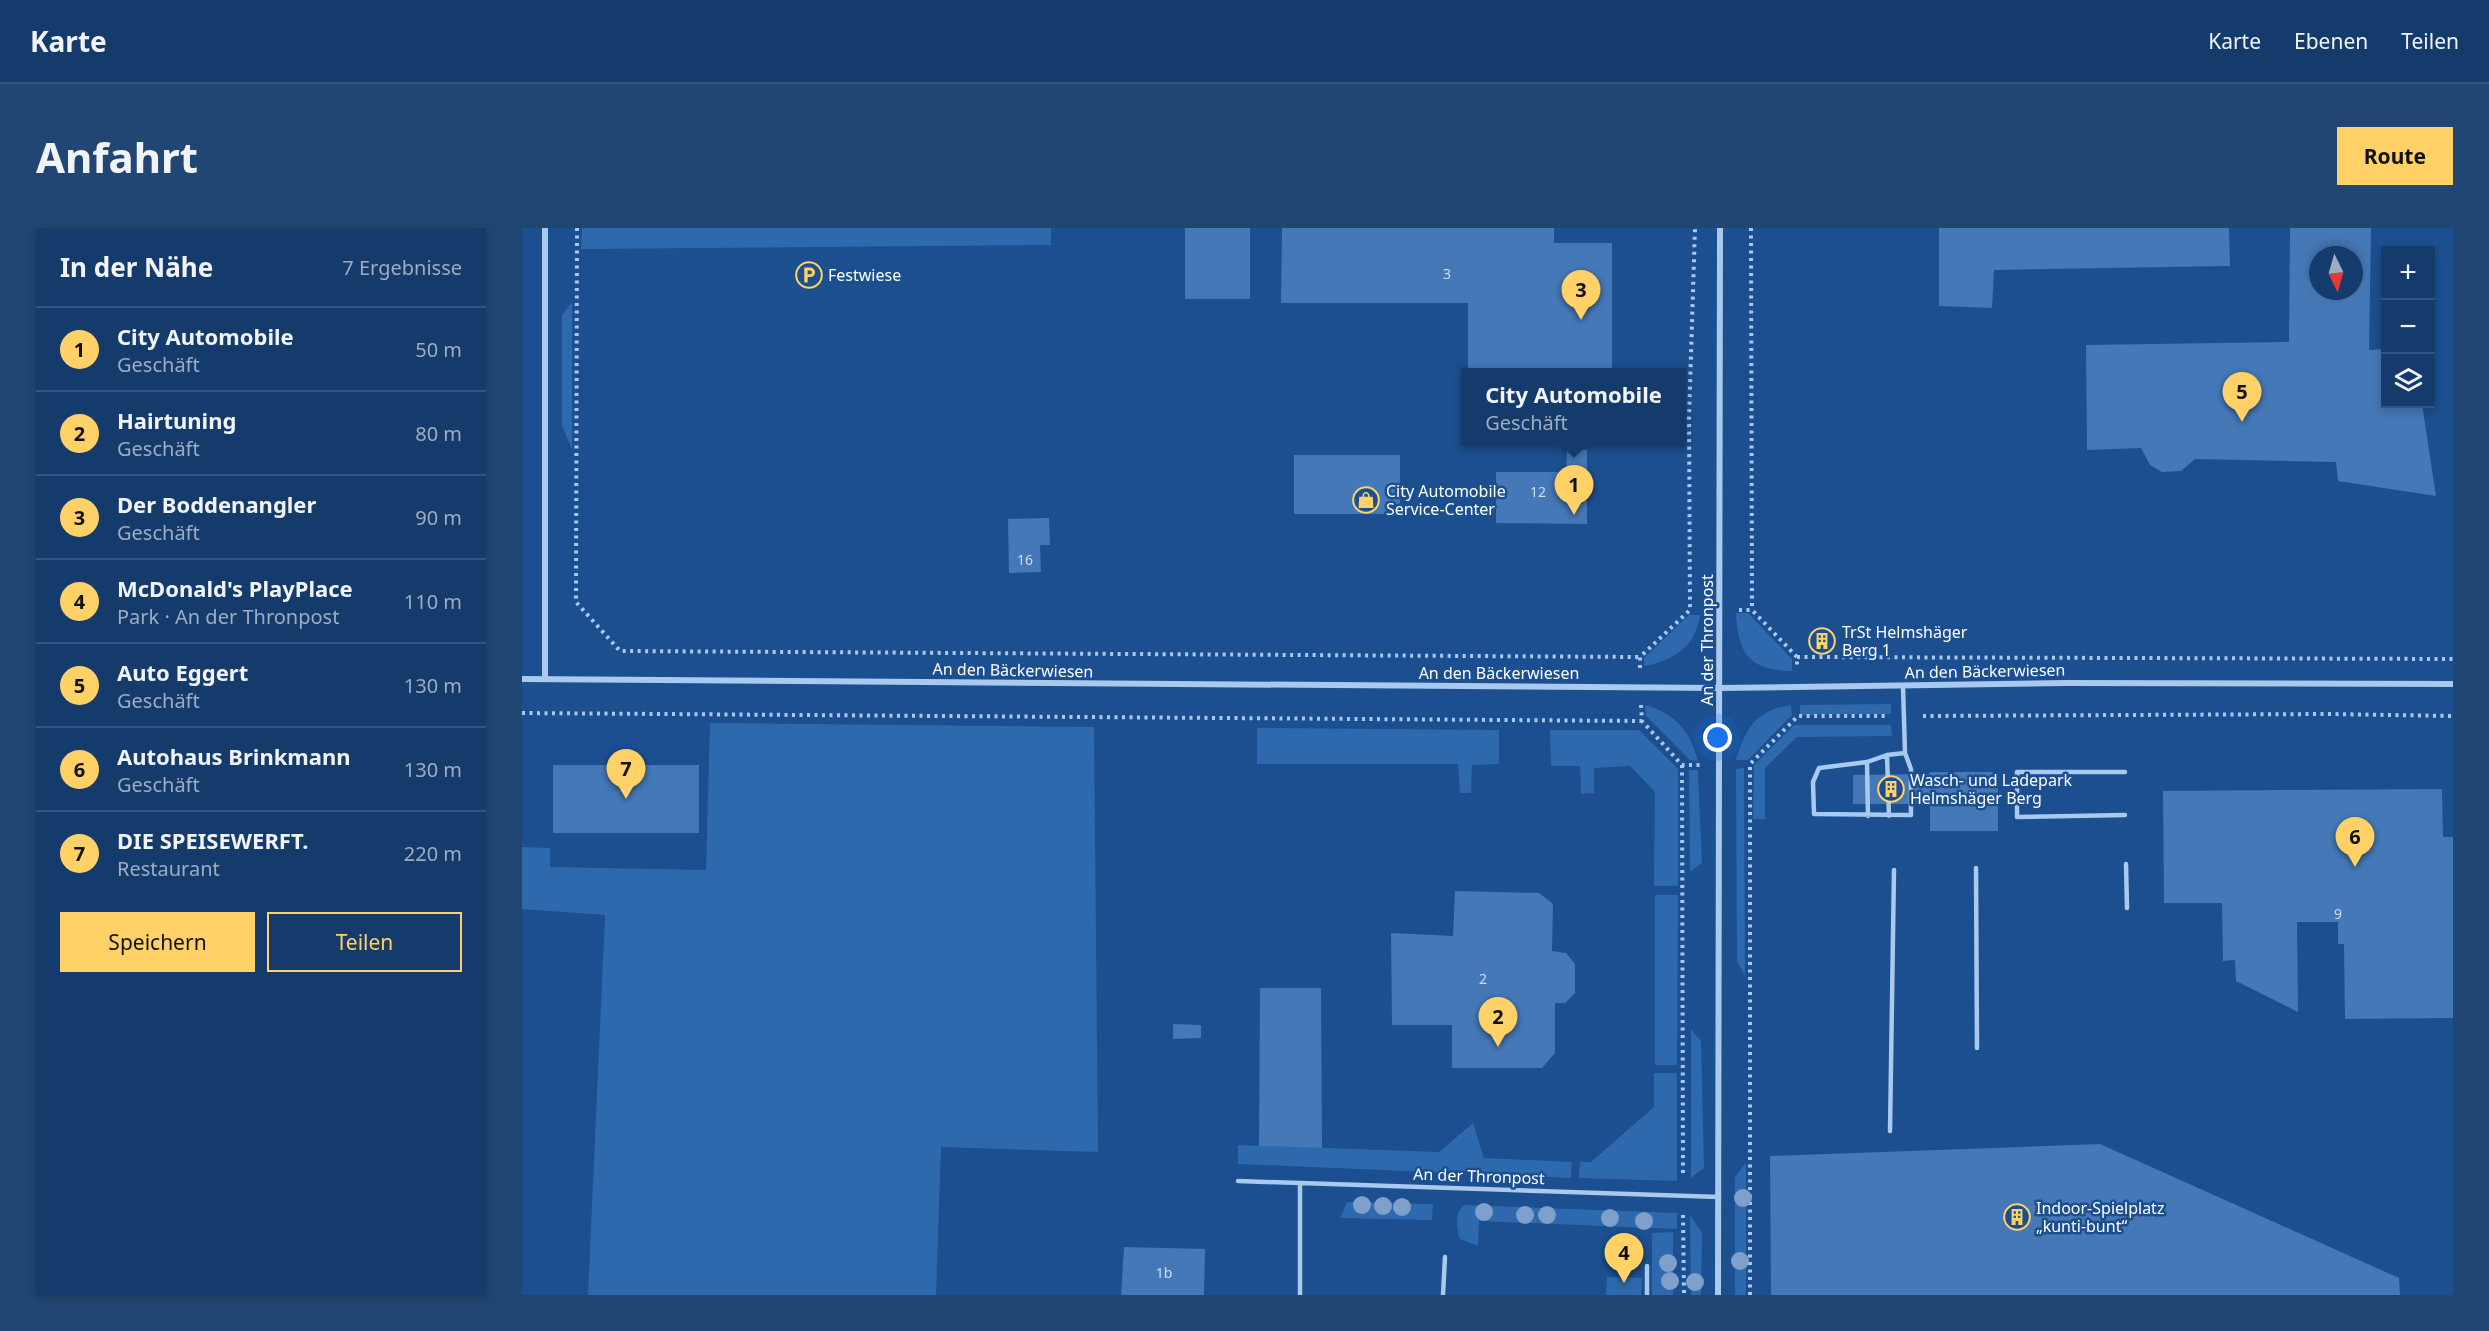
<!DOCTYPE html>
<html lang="de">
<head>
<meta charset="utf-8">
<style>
	:root { --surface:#143b6b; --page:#214673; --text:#f1f3f6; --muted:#9dadc1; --line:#33557e; --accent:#ffd166 }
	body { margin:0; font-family:"Noto Sans",sans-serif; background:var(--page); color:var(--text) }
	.controls { position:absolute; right:18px; top:18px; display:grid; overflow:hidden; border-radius:0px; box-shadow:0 3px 9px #0003 }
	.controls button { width:54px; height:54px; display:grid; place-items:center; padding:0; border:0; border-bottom:2px solid var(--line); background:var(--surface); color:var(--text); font:30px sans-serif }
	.compass { position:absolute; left:1787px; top:18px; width:54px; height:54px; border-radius:50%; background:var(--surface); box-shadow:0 3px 9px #0003; rotate:175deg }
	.you { position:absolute; left:1196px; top:510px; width:21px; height:21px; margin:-15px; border:4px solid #fff; border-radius:50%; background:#1a73e8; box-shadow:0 0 0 9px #1a73e833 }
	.badge { display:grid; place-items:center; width:39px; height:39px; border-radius:50%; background:var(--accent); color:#111; font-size:20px; font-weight:700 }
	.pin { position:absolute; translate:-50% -50px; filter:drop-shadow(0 2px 3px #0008) }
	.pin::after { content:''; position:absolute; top:32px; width:21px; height:18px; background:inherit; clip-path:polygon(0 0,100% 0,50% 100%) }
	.popup { position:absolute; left:939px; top:140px; width:225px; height:78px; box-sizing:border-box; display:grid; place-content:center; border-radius:0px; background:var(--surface); filter:drop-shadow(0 2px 4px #0005); font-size:20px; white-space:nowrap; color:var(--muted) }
	.popup b { font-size:22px; color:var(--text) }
	.popup::after { content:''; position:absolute; left:50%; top:100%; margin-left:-12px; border:12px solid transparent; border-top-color:var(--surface) }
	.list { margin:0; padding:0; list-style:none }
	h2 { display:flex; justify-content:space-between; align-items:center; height:78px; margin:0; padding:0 24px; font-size:26px }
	h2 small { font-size:20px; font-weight:400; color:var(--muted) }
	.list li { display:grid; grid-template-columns:39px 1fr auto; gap:18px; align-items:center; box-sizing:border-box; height:84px; padding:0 24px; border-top:2px solid var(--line) }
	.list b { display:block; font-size:22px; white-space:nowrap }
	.list p { margin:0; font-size:20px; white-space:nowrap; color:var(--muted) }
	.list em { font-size:20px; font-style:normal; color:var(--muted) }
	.actions { display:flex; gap:12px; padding:18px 24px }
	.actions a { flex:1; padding:14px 0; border:2px solid var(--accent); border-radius:0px; text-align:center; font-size:21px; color:var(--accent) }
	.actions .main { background:var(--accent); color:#111 }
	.icon { flex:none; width:33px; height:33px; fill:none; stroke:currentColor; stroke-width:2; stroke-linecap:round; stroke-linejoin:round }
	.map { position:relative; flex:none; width:1931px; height:1067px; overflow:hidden; border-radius:0px }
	header { display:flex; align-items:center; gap:36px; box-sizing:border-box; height:84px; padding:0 30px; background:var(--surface); border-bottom:2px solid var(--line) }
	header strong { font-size:28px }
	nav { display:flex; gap:33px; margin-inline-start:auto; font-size:21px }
	.intro { display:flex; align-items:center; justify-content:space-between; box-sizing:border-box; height:144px; padding:0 36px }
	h1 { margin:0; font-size:42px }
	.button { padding:15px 27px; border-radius:0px; background:var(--accent); color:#111; font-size:21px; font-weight:700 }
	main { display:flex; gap:36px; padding:0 36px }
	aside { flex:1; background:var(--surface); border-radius:0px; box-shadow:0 3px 9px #0003 }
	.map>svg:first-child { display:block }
	.green { fill:#2e69ad }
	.building { fill:#4478b7; fill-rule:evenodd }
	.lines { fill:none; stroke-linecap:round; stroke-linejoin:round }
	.path { stroke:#a9c9ee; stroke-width:4; stroke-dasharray:3 4.5; stroke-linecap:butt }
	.service { stroke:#a9c9ee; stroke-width:4.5 }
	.minor { stroke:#a9c9ee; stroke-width:6 }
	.tree { fill:#7ea0ca }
	.labels { text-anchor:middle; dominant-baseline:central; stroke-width:5; stroke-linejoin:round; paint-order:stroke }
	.number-label { font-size:14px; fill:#d0dded }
	.poi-label { font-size:16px; fill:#fff; stroke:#1b4f8f; text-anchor:start }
	.street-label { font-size:16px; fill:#fff; stroke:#1b4f8f }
</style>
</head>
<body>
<header>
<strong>Karte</strong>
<nav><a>Karte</a><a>Ebenen</a><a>Teilen</a></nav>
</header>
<div class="intro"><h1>Anfahrt</h1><a class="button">Route</a></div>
<main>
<aside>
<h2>In der Nähe<small>7 Ergebnisse</small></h2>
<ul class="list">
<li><span class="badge">1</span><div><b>City Automobile</b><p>Geschäft</p></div><em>50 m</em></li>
<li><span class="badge">2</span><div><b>Hairtuning</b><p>Geschäft</p></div><em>80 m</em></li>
<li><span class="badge">3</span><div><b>Der Boddenangler</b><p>Geschäft</p></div><em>90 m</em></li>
<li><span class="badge">4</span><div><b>McDonald's PlayPlace</b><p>Park · An der Thronpost</p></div><em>110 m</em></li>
<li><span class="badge">5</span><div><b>Auto Eggert</b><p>Geschäft</p></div><em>130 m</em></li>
<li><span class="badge">6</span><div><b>Autohaus Brinkmann</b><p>Geschäft</p></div><em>130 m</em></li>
<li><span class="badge">7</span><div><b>DIE SPEISEWERFT.</b><p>Restaurant</p></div><em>220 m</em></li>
</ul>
<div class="actions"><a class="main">Speichern</a><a>Teilen</a></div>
</aside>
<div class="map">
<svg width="1931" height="1067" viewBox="0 0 1931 1067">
	<rect width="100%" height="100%" fill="#1b4f8f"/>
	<path class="green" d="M 60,0 L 529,0 L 529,17 L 59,21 Z
		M 50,74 L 50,221 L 40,198 L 40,87 Z
		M 1214,385 L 1226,385 L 1270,431 L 1270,443 C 1228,442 1216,427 1214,385 Z
		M 1167,387 L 1178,387 C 1174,418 1152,433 1122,438 L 1122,430 Z
		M 1369,476 L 1369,486 L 1278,487 L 1278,477 Z
		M 1123,477 C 1153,485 1169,504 1176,533 L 1168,532 L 1124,488 Z
		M 1269,477 L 1270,487 L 1226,532 L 1214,532 C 1223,500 1235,482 1269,477 Z
		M 188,495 L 572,499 L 576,924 L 419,919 L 414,1067 L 66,1067 L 83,687 L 0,681 L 0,619 L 28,620 L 28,639 L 184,642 Z
		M 1272,497 L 1369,497 L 1370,508 L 1275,509 L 1243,540 L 1243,591 L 1231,591 L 1232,537 Z
		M 735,500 L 977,502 L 977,536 L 950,537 L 949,565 L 938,565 L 936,536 L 735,536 Z
		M 1028,502 L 1117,502 L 1156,541 L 1156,658 L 1132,658 L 1133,564 L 1108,538 L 1072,540 L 1072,565 L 1059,566 L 1058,538 L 1029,538 Z
		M 1222,540 L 1223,748 L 1215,733 L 1214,541 Z
		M 1167,542 L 1176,542 L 1180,635 L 1168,644 Z
		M 1133,667 L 1156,667 L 1155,837 L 1133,837 Z
		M 1169,801 L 1179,813 L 1182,940 L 1169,950 Z
		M 1132,845 L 1155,845 L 1155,953 L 1057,950 L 1058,934 L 1069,934 L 1132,879 Z
		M 951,895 L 962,930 L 1050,934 L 1049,950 L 716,936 L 716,917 L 917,924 Z
		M 1224,935 L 1224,1067 L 1213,1067 L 1213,949 Z
		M 825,974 L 911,976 L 910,992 L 818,990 Z
		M 942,977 L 1155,985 L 1155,1001 L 957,993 L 956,1018 L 938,1011 C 934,1000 933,985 942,977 Z
		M 1168,987 L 1180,1005 L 1179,1067 L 1169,1067 Z
		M 1151,1004 L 1151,1067 L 1130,1067 L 1130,1005 Z
		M 1085,1049 L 1120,1050 L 1119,1067 L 1084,1067 Z"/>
	<path class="building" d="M 663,0 L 728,0 L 728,71 L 663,71 Z
		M 760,0 L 1032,0 L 1032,15 L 1090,15 L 1090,144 L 946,144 L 946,75 L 759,75 Z
		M 1417,0 L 1707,0 L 1708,38 L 1472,42 L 1470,80 L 1417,78 Z
		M 1768,0 L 1849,0 L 1847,122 L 1864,121 L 1864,176 L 1900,176 L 1914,268 L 1816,253 L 1814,234 L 1673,231 L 1659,243 L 1640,244 L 1628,237 L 1619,220 L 1565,222 L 1564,117 L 1767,114 ZM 1796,27 L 1832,27 L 1832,63 L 1796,63 Z
		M 1045,221 L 1065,222 L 1065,296 L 974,295 L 974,244 L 1044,244 Z
		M 772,227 L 878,227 L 878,286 L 772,286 Z
		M 527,290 L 528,317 L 518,317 L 519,344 L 487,345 L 486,291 Z
		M 1292,410 L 1308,410 L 1308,417 L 1291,416 Z
		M 31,537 L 177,537 L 177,605 L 31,605 Z
		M 1408,544 L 1476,544 L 1476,603 L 1408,603 L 1408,576 L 1331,576 L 1331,547 L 1407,546 Z
		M 1920,561 L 1921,609 L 1931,609 L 1931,790 L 1823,791 L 1822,716 L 1816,716 L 1816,694 L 1775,694 L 1776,784 L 1714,753 L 1713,732 L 1701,733 L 1700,675 L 1642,675 L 1641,563 Z
		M 933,663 L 1017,665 L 1031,676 L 1030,723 L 1044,725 L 1053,736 L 1053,765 L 1043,775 L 1033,775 L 1033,825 L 1020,840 L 930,840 L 930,797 L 870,797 L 869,705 L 931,708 Z
		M 738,760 L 799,760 L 800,920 L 737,918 Z
		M 651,796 L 679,797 L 679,810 L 651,811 Z
		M 1578,916 L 1877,1050 L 1878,1067 L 1249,1067 L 1248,928 Z
		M 602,1019 L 683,1021 L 682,1067 L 599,1067 Z"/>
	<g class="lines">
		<path class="path" d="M 55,0 L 54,374 L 98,423 L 1118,429
			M 1229,0 L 1230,382
			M 1217,382 L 1230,382 L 1275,429 L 1275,439
			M 1275,429 L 1931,431
			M 1118,440 L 1118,429 L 1168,382 L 1167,190 L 1173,0
			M 1119,477 L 1120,493 L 1160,537 L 1179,537
			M 0,485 L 1120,493
			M 1401,488 L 1806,486 L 1931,488
			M 1160,537 L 1161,949
			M 1161,987 L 1162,1067
			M 1228,1067 L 1228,536 L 1276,488 L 1363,488"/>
		<path class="service" d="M 1345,534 L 1297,540 L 1291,554 L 1292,586 L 1389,587 L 1389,541 L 1383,525
			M 1603,544 L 1495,544 L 1495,589 L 1603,587
			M 1346,588 L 1345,534 L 1365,527
			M 1367,588 L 1365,527 L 1383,525 L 1381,458
			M 1604,636 L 1605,680
			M 1454,640 L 1455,820
			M 1368,903 L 1372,642
			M 716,953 L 1197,969
			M 778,1067 L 778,956
			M 921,1067 L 923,1029
			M 1125,1067 L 1125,1038"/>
		<path class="minor" d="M 0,451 L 1198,460 L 1544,455 L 1931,456
			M 23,451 L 23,0
			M 1196,1067 L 1198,0"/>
	</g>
	<g class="tree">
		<circle cx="1221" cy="970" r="9"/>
		<circle cx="840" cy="977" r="9"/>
		<circle cx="861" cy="978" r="9"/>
		<circle cx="880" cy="979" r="9"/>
		<circle cx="962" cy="984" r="9"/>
		<circle cx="1003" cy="987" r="9"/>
		<circle cx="1025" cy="987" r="9"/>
		<circle cx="1088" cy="990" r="9"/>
		<circle cx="1122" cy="993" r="9"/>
		<circle cx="1218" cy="1033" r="9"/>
		<circle cx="1146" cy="1035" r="9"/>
		<circle cx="1148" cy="1053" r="9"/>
		<circle cx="1173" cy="1054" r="9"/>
	</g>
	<defs>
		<g id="parking-ring" transform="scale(1.35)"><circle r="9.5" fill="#1b4f8f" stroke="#ffd166" stroke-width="1.5"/><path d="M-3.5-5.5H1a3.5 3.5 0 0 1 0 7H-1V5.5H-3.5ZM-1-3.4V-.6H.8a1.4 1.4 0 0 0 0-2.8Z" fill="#ffd166"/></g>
		<g id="shop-ring" transform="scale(1.35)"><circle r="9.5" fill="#1b4f8f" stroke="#ffd166" stroke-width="1.5"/><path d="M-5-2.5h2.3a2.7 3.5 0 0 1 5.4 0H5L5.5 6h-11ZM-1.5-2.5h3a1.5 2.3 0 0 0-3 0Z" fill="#ffd166"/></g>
		<g id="building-ring" transform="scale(1.35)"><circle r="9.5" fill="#1b4f8f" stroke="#ffd166" stroke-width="1.5"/><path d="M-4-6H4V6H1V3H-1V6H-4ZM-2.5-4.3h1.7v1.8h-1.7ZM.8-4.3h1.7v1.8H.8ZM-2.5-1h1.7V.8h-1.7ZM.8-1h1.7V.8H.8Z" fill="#ffd166"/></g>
	</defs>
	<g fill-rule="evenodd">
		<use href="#parking-ring" x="287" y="47"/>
		<use href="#shop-ring" x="844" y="272"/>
		<use href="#building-ring" x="1300" y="413"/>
		<use href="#building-ring" x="1369" y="561"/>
		<use href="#building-ring" x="1495" y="989"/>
	</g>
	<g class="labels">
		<g class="number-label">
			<text x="925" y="45">3</text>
			<text x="1016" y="263">12</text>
			<text x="503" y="331">16</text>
			<text x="1816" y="685">9</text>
			<text x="961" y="750">2</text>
			<text x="642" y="1044">1b</text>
		</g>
		<g class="poi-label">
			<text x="306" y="47">Festwiese</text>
			<text x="864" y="263">City Automobile<tspan x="864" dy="18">Service-Center</tspan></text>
			<text x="1320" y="404">TrSt Helmshäger<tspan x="1320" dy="18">Berg 1</tspan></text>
			<text x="1388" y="552">Wasch- und Ladepark<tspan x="1388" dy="18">Helmshäger Berg</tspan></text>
			<text x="1514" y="980">Indoor-Spielplatz<tspan x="1514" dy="18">„kunti-bunt“</tspan></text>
		</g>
		<g class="street-label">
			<text transform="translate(1185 412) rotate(-90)">An der Thronpost</text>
			<text transform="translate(491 442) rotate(1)">An den Bäckerwiesen</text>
			<text transform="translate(1463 443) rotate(-1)">An den Bäckerwiesen</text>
			<text x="977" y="445">An den Bäckerwiesen</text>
			<text transform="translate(957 948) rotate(2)">An der Thronpost</text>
		</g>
	</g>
</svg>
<div class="controls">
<button>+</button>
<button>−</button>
<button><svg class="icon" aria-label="layers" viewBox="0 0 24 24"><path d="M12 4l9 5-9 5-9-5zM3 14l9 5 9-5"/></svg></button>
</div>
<svg class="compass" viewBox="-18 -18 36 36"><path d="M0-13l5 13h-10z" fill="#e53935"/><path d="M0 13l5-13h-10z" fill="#9dadc1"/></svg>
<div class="you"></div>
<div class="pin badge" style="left:1052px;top:287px">1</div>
<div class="popup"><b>City Automobile</b>Geschäft</div>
<div class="pin badge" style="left:976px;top:819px">2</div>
<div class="pin badge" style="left:1059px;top:92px">3</div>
<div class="pin badge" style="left:1102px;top:1055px">4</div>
<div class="pin badge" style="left:1720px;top:194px">5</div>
<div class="pin badge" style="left:1833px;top:639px">6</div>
<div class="pin badge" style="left:104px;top:571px">7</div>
</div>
</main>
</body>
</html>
